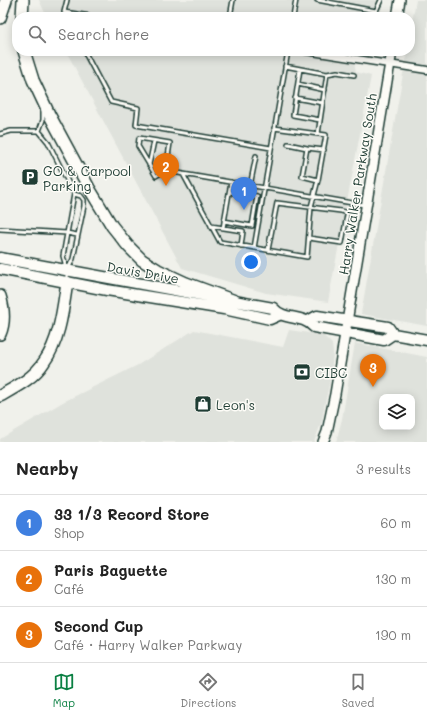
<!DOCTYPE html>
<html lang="en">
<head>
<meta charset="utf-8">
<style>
	:root { --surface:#fff; --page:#f6f6f6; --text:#222; --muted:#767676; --line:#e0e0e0; --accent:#0b8043 }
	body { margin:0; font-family:Mali,sans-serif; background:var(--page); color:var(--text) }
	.controls { position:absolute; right:12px; bottom:12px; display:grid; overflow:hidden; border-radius:8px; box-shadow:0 2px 10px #0003 }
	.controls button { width:36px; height:36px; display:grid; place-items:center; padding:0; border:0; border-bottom:1px solid var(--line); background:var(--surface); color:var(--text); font:20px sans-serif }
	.you { position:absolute; left:251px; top:262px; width:14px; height:14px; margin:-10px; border:3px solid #fff; border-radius:50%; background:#1a73e8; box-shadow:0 0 0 6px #1a73e833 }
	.badge { display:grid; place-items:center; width:26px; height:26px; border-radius:50%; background:var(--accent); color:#fff; font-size:13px; font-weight:700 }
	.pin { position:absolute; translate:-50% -33px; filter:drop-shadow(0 1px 2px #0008) }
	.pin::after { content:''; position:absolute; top:21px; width:14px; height:12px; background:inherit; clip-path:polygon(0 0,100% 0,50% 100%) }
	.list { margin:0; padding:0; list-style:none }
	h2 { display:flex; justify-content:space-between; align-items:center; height:52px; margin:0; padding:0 16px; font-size:17px }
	h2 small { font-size:13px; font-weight:400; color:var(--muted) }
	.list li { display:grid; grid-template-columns:26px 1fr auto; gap:12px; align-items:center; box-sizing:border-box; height:56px; padding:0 16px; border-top:1px solid var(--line) }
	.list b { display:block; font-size:15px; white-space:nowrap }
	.list p { margin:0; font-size:13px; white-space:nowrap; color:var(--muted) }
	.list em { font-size:13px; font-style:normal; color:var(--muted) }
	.icon { flex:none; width:22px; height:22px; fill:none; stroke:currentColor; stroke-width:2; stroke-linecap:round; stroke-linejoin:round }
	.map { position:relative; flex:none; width:427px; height:442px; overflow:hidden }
	.search { position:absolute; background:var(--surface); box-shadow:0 2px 10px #0003; left:12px; right:12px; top:12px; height:44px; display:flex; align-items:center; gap:10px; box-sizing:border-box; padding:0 14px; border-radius:16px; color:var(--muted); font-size:15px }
	.sheet { height:220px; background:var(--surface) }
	nav { display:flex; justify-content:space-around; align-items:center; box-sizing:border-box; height:56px; border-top:1px solid var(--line); background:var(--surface); font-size:11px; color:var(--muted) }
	nav a { display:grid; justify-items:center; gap:2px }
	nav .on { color:var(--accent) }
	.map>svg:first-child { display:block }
	.built { fill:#dfe2dc; fill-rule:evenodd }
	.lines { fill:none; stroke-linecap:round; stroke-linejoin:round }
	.lane-casing { stroke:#1f3d34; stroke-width:6 }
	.street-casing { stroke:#1f3d34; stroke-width:9 }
	.secondary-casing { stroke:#1f3d34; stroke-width:12 }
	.primary-casing { stroke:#1f3d34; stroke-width:13 }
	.highway-casing { stroke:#1f3d34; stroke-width:14 }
	.lane { stroke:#fdfcf7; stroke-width:3 }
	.street { stroke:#fdfcf7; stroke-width:6 }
	.secondary { stroke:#fdfcf7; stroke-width:9 }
	.primary { stroke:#fdfcf7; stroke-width:10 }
	.highway { stroke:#fdfcf7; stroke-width:11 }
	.labels { text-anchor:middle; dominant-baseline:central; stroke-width:3; stroke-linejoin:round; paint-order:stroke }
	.poi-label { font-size:13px; fill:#1f3d34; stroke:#fdfcf7; text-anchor:start }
	.street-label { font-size:13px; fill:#1f3d34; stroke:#fdfcf7 }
</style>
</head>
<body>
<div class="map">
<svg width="427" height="442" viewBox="0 0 427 442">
	<rect width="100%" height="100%" fill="#f0f1eb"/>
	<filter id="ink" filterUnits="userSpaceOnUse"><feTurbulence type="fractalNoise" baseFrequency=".025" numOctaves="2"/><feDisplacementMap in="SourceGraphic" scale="8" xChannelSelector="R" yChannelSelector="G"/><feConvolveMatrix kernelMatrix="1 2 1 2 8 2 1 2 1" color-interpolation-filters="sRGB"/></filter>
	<g filter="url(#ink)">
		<path class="built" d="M 39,0 L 383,0 L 380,17 L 47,17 Z
			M 416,0 L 427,0 L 427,326 L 361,314 L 407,51 L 410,51 L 410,33 Z
			M 66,51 L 352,51 L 356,72 L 371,76 L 328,302 L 266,293 L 182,268 Z
			M 194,330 L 283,347 L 289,330 L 323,335 L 332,344 L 333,353 L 331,377 L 325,403 L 322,421 L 314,442 L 0,442 L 0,439 L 63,402 L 138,365 Z
			M 355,343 L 427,357 L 427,442 L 336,442 L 342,419 ZM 382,397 L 412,397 L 412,427 L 382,427 Z"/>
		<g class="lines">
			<g class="lane-casing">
				<path id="lane" d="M 317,0 L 376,11 L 375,17
					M 376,11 L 381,0
					M 64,12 L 97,17
					M 67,17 L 64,12 L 67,0
					M 230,17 L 233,0
					M 293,17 L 296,0
					M 84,51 L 111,102 L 138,108 L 136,125 L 271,148
					M 285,66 L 327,74 L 318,134
					M 300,69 L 293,115 L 320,120
					M 327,74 L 337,72 L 354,75
					M 298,84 L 325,90
					M 295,98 L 323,103
					M 39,131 L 48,142 L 74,194 L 63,256 L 67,270 L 67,280
					M 39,131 L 43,120 L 43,110
					M 0,134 L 11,131 L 39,131
					M 288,144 L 307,148
					M 149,165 L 154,141
					M 166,170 L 170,143 L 139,138 L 138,146 L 156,176 L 166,170 L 183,174 L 364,205
					M 183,174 L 220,242 L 307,257 L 311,207 L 318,180 L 326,135 L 274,128
					M 318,180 L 302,176 L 307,148 L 324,150
					M 250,186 L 256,156
					M 224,221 L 252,226 L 257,196 L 230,192
					M 211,226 L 243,231 L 241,246
					M 223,228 L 231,182
					M 0,229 L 67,233 L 77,235
					M 254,248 L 288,51
					M 268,250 L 277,203 L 341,211 L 347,213 L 347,215 L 342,243 L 309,238
					M 68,269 L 73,259 L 84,206 L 84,200 L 81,196 L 74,194"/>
			</g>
			<g class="street-casing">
				<path id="street" d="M 306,51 L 427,70"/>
			</g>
			<g class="secondary-casing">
				<path id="secondary" d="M 397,17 L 400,0
					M 323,442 L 327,432 L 335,394 L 392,51"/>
			</g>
			<g class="primary-casing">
				<path id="primary" d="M 0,258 L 273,308 C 285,322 301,313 314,327 L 384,340 L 393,334
					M 0,269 L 107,290 L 224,309 L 270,319 L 279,315
					M 308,321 L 317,316 L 388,327 L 393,334 L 427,340"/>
			</g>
			<g class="highway-casing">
				<path id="highway" d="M 22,17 L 23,0
					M 0,18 L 6,0
					M 24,51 L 33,80 L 49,114 L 89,188 L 112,226 L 128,246 L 142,260 L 158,270 L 186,283 L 235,301
					M 0,296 C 4,309 5,322 0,334
					M 0,396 C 16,387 34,378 44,362 C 60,340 63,308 67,282"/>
			</g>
			<use href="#lane" class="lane"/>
			<use href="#street" class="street"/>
			<use href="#secondary" class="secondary"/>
			<use href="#primary" class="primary"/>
			<use href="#highway" class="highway"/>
		</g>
	</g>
	<defs>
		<g id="parking-square" transform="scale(0.9)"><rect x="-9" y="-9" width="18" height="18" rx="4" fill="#1f3d34" stroke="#fdfcf7"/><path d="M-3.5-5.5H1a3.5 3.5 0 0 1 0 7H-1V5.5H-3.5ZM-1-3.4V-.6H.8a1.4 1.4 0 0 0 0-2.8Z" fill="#fff"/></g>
		<g id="bank-square" transform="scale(0.9)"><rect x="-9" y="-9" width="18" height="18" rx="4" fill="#1f3d34" stroke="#fdfcf7"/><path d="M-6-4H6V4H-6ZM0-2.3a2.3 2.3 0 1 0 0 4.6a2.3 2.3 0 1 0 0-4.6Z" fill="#fff"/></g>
		<g id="shop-square" transform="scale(0.9)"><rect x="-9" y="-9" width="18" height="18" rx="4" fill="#1f3d34" stroke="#fdfcf7"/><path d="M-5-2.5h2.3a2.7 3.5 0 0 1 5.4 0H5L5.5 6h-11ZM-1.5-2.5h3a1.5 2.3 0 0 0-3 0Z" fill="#fff"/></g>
	</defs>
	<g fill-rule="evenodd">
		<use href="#parking-square" x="30" y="177"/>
		<use href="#bank-square" x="302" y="372"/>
		<use href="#shop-square" x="203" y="404"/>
	</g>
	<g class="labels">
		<g class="poi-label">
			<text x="43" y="170">GO &amp; Carpool<tspan x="43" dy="15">Parking</tspan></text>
			<text x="315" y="372">CIBC</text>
			<text x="216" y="404">Leon's</text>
		</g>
		<g class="street-label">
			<text transform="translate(357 184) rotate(-81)">Harry Walker Parkway South</text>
			<text transform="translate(143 272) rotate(10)">Davis Drive</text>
		</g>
	</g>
</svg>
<div class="controls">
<button><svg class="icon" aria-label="layers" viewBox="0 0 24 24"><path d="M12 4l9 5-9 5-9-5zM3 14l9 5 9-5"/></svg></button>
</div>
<div class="you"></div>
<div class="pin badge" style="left:244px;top:210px;background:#3f7fe0">1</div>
<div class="pin badge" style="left:166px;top:186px;background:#e8710a">2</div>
<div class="pin badge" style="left:373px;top:387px;background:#e8710a">3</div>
<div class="search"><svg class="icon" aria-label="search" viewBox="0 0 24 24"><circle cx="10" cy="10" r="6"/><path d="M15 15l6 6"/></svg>Search here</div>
</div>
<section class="sheet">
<h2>Nearby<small>3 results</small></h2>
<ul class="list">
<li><span class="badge" style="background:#3f7fe0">1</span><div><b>33 1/3 Record Store</b><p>Shop</p></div><em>60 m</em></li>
<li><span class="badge" style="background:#e8710a">2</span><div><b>Paris Baguette</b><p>Café</p></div><em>130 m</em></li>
<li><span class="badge" style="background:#e8710a">3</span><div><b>Second Cup</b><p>Café · Harry Walker Parkway</p></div><em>190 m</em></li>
</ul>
</section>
<nav>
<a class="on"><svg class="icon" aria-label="map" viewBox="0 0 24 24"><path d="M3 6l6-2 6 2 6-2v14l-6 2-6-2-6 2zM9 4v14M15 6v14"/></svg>Map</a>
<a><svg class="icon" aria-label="directions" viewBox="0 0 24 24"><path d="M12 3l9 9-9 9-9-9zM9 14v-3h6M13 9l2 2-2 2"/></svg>Directions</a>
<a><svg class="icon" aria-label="saved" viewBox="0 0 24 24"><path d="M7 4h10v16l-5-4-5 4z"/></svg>Saved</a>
</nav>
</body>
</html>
